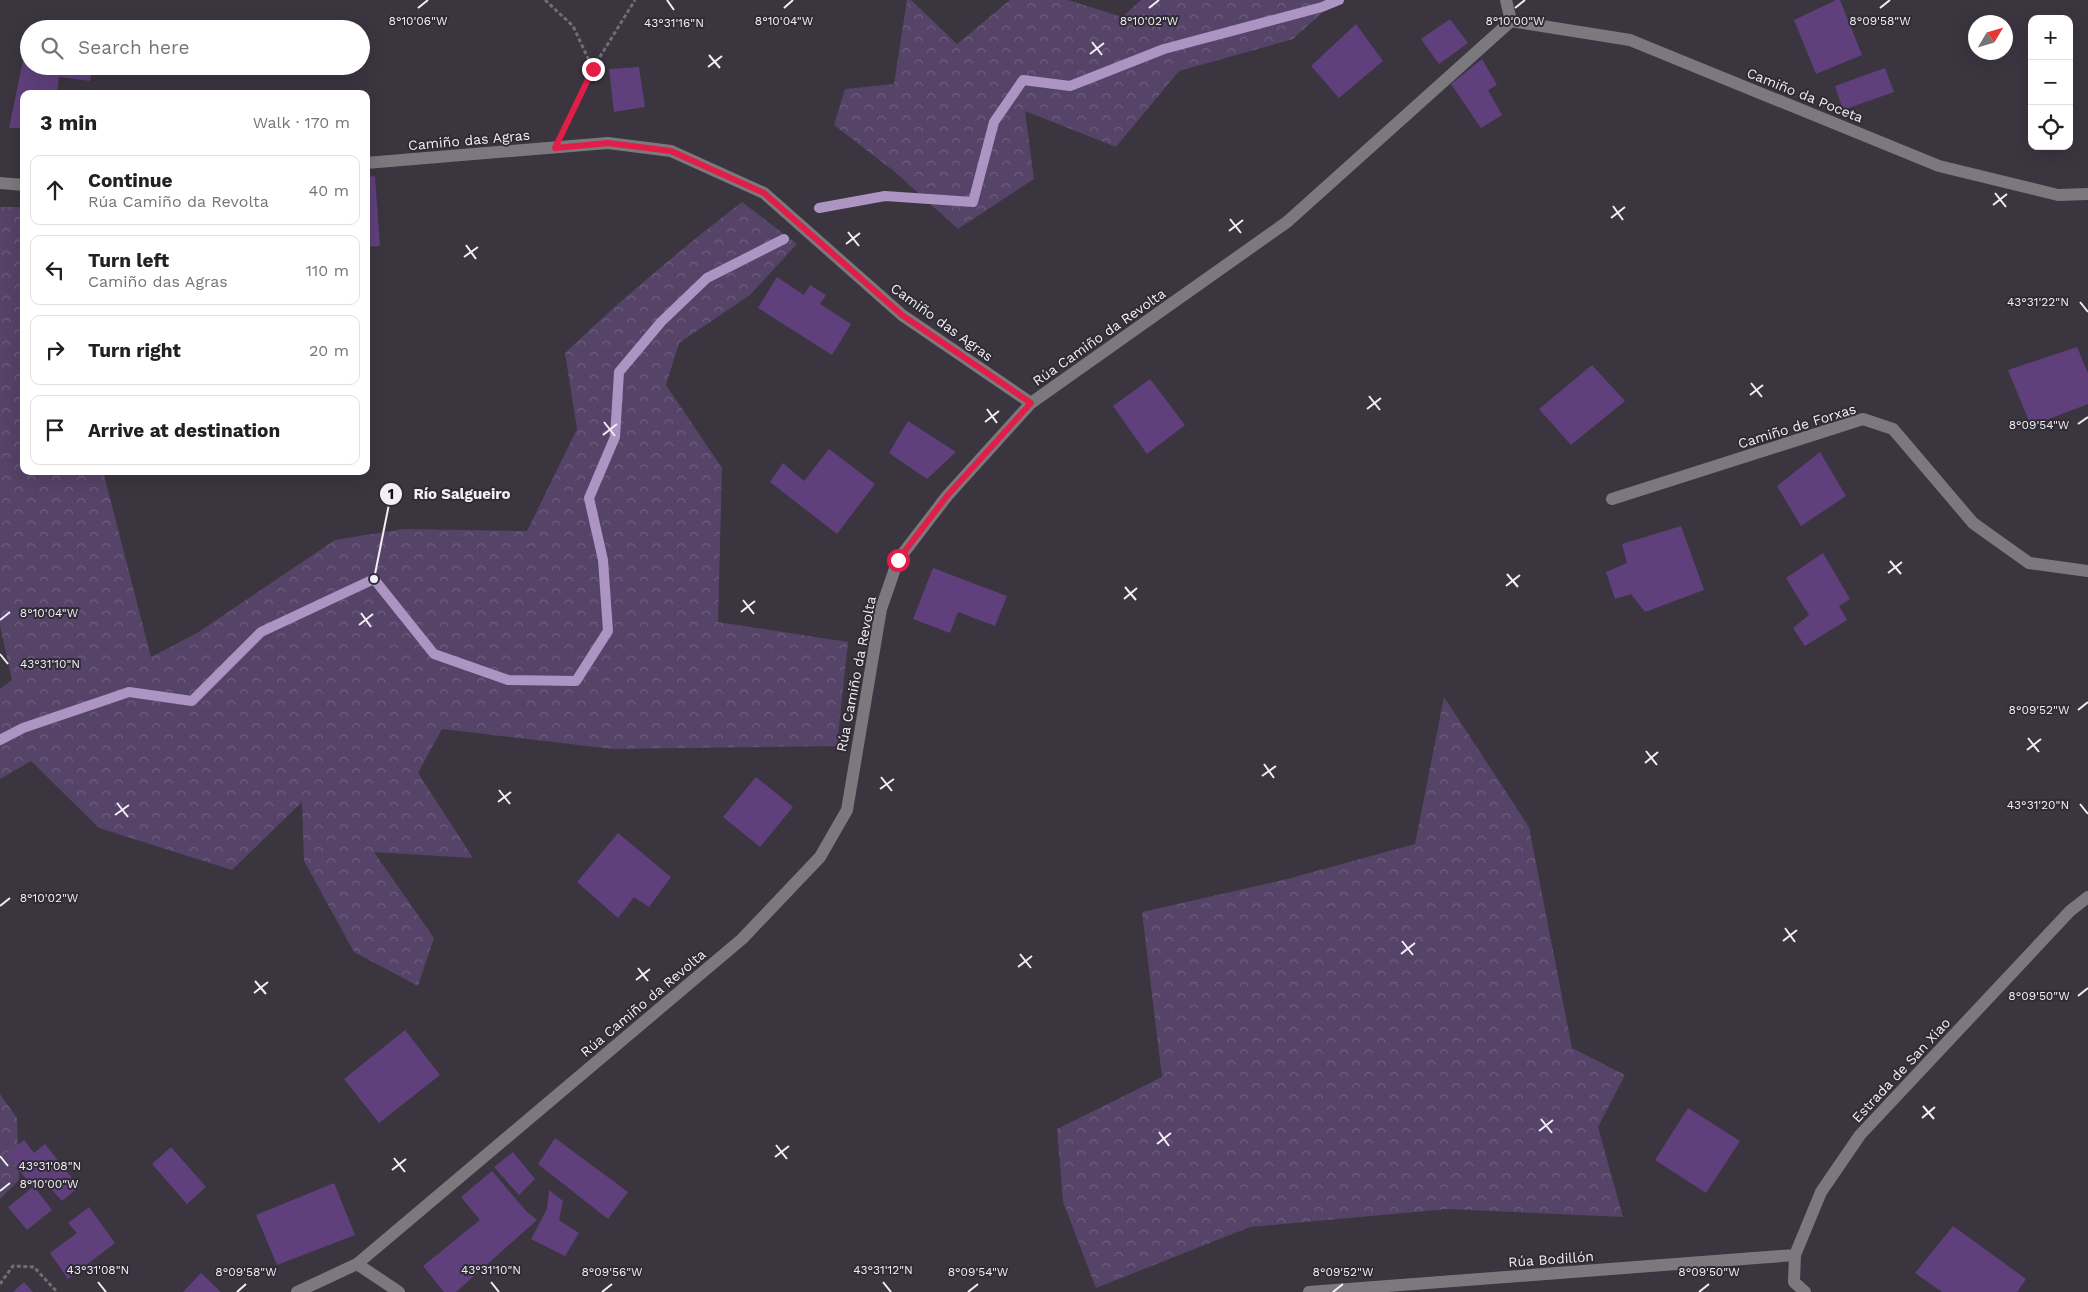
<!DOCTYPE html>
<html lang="en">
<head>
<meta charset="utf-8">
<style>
	:root { --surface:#fff; --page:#f6f6f6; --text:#202124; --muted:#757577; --line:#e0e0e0 }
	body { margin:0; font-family:"Work Sans",sans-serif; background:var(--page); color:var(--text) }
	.controls { position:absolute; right:15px; top:15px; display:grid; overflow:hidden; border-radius:10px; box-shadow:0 5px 20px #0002 }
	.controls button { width:45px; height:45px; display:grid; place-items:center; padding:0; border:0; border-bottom:1px solid var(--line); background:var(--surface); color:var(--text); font:25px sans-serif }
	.compass { position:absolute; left:1968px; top:15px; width:45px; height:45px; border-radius:50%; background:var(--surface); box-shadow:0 5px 20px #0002; rotate:52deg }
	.stop { position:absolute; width:15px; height:15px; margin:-11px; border:4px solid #e11d48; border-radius:50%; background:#fff }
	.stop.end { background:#e11d48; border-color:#fff; box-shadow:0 1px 5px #0008 }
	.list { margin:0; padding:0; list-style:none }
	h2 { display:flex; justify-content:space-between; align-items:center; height:65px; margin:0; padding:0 20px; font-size:21px }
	h2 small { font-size:16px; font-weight:400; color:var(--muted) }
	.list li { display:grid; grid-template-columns:32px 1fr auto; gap:15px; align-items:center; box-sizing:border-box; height:70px; margin:0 10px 10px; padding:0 10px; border:1px solid var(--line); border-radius:10px }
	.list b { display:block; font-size:19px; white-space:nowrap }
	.list p { margin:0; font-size:16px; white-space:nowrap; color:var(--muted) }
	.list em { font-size:16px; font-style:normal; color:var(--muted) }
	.icon { flex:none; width:28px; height:28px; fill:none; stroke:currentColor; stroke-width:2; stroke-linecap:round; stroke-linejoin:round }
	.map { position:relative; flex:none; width:2088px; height:1292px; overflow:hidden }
	.search { position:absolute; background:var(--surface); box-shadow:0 5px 20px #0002; left:20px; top:20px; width:350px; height:55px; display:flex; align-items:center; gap:12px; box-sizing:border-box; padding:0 18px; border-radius:28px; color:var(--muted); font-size:19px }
	.panel { position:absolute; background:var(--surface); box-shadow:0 5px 20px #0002; left:20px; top:90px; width:350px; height:385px; border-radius:10px }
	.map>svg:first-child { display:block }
	.forest { fill:url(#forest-crowns) }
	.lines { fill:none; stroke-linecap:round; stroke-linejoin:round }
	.stream { stroke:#ac94c3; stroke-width:10 }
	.building { fill:#5f407c }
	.path { stroke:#716d76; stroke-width:3; stroke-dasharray:4 2.5; stroke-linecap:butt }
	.minor { stroke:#7c797e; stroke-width:12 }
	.route { stroke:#e11d48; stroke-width:6 }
	.ticks { fill:none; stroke:#f1eef5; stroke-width:2 }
	.labels { text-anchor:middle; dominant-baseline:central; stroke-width:4; stroke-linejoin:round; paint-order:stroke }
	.street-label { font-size:14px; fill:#f1eef5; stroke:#302b35 }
	.ticks-label { font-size:12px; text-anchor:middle; fill:#f1eef5; stroke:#302b35; stroke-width:4; stroke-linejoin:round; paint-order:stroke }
	.leader { fill:none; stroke:#f1eef5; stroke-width:2 }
	.callout-dot { fill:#f1eef5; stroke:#302b35; stroke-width:2 }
	.mark-label { font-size:15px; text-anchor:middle; font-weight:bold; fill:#111 }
	.callout-label { font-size:15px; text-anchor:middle; font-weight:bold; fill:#f1eef5; stroke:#302b35; stroke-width:4; stroke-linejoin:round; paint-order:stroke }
</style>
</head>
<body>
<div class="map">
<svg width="2088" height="1292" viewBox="0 0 2088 1292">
	<defs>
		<pattern id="forest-crowns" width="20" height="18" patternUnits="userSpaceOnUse" patternTransform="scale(1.25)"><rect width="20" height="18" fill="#554368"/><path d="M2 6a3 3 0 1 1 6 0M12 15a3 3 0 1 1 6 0" fill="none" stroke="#6e5e7e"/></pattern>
	</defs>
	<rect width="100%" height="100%" fill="#3a353f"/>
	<path class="forest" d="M 907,0 L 911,0 L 957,44 L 1010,0 L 1068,0 L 1122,17 L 1141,0 L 1336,0 L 1293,39 L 1179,71 L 1116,147 L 1025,111 L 1034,179 L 958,229 L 895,172 L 834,125 L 845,89 L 894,84 Z
		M 742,202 L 797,244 L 750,295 L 679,343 L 666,385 L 722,468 L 718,622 L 848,642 L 837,746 L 613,749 L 442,729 L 418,773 L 473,858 L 374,852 L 434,938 L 418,986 L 354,952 L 304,861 L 302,802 L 232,870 L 99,828 L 31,761 L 0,779 L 0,689 L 12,680 L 0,626 L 0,207 L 24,207 L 24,471 L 103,471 L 151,657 L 197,633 L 335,540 L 403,529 L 527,531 L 577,429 L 565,353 C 621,299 680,250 742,202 Z
		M 1444,697 L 1529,827 L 1572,1048 L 1625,1075 L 1598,1127 L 1623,1217 L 1448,1209 L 1250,1227 L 1096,1288 L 1063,1202 L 1057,1129 L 1162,1077 L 1142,912 L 1287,879 L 1415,844 Z
		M 0,1094 L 17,1118 L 19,1180 L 0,1199 Z"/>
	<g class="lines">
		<path class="stream" d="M 819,208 L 885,196 L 973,202 L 994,122 L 1023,80 L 1070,86 L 1164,49 L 1322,7 L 1339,0
			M 0,740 L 23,728 L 129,692 L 192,701 L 261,632 L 374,579 L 434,654 L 508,680 L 576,681 L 608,631 L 603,560 L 589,498 L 615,437 L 619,372 L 661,322 L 707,278 L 784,239"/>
	</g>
	<path class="building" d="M 1836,0 L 1840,0 L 1862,55 L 1816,74 L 1794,20 Z
		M 1450,19 L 1468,43 L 1439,64 L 1421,39 Z
		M 1356,24 L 1383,61 L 1339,98 L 1311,66 Z
		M 26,46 L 29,46 L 29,66 L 93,66 L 90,81 L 59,77 L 57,94 L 24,94 L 24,128 L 9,128 Z
		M 1482,59 L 1497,85 L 1488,90 L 1502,115 L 1481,128 L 1451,84 Z
		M 639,67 L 645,107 L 614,112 L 609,69 Z
		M 1885,68 L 1894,92 L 1843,110 L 1835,86 Z
		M 375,176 L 380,246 L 366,247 L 366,177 Z
		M 777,277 L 804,295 L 810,285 L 826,295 L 820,304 L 851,324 L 832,355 L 758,308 Z
		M 2077,347 L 2088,373 L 2088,404 L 2031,426 L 2008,370 Z
		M 1592,365 L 1625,401 L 1571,445 L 1539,409 Z
		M 1150,379 L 1185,425 L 1147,454 L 1113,406 Z
		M 908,421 L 956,452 L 927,479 L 889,453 Z
		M 829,449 L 875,484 L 837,534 L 770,482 L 783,463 L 804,481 Z
		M 1820,452 L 1846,496 L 1801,526 L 1777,486 Z
		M 1681,526 L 1704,590 L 1645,612 L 1631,594 L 1615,599 L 1606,572 L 1627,563 L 1622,544 Z
		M 1823,553 L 1850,599 L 1839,606 L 1847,620 L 1805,646 L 1793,628 L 1809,615 L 1786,578 Z
		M 933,568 L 1007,596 L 995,626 L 958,612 L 950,633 L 913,619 Z
		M 756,777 L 793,807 L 760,847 L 723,817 Z
		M 618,833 L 671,877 L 649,907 L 634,897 L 618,918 L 577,882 Z
		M 405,1030 L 440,1075 L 379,1123 L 344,1079 Z
		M 1688,1108 L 1740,1141 L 1706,1193 L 1655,1160 Z
		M 555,1138 L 628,1192 L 608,1219 L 538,1164 Z
		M 24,1140 L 34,1153 L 45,1144 L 79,1187 L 62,1201 L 44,1181 L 35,1188 L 52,1210 L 27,1230 L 8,1207 L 33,1187 L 6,1154 Z
		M 171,1147 L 206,1187 L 187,1204 L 152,1164 Z
		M 513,1152 L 535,1179 L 519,1195 L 494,1167 Z
		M 492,1171 L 526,1211 L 537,1220 L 456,1292 L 444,1292 L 423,1266 L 480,1220 L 461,1197 Z
		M 334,1183 L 355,1235 L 277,1265 L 256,1215 Z
		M 549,1190 L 563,1201 L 559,1220 L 579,1233 L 565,1256 L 531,1239 L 547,1209 Z
		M 89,1207 L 115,1243 L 68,1279 L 50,1253 L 77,1233 L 68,1223 Z
		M 1953,1226 L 2026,1279 L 2017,1292 L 1942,1292 L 1915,1273 Z
		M 201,1273 L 221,1292 L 183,1292 Z
		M 24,1282 L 33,1292 L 13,1292 Z"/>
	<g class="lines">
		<path class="path" d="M 545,0 L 573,26 L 593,69 L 567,123
			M 593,68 L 635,0
			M 0,1284 L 13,1266 L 34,1267 L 57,1292"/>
		<path class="minor" d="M 1511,21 L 1630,40 L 1939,166 L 2058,195 L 2088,194
			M 366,163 L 608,143 L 671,151 L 764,193 L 902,315 L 1031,403
			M 0,183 L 24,185
			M 1612,499 L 1863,419 L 1893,429 L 1973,523 L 2029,563 L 2088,571
			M 357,1264 L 399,1292
			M 297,1292 L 357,1264 L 742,939 L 820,857 L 847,810 L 881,609 L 898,560 L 947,496 L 1031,403 L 1287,222 L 1511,21 L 1506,0
			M 1309,1292 L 1795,1255
			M 1805,1292 L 1794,1282 L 1795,1255 L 1821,1192 L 1860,1135 L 2070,911 L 2088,897"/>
	</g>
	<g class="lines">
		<path class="route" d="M 593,69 L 555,148 L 608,143 L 671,151 L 764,193 L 902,315 L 1031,403 L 947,496 L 898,560"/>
	</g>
	<path class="ticks" d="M 667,0 L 674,10M 418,8 L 428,0M 784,8 L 793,0M 1149,8 L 1159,0M 1515,8 L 1525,0M 1880,8 L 1890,0M 1092,42 L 1102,55M 1090,54 L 1104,43M 709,55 L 720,68M 708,67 L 722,56M 1995,193 L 2006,207M 1993,205 L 2007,194M 1613,206 L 1623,220M 1611,218 L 1625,207M 1230,219 L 1241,233M 1229,231 L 1243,220M 848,232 L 859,246M 846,244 L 860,233M 466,245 L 476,259M 464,257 L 478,247M 2080,302 L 2088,312M 1751,383 L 1762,397M 1750,395 L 1763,385M 1369,396 L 1380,410M 987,409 L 997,423M 1367,409 L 1381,398M 604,422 L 615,436M 985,422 L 999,411M 2078,424 L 2088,417M 603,435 L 617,424M 1890,561 L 1901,574M 1888,573 L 1902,562M 1507,574 L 1518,587M 1506,586 L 1520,575M 1125,587 L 1136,600M 1124,599 L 1137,588M 743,600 L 754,614M 741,612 L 755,601M 361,613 L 371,627M 0,620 L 10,612M 359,625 L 373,614M 0,654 L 8,664M 2078,710 L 2088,702M 2028,738 L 2039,752M 2027,750 L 2041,739M 1646,751 L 1657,765M 1645,763 L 1658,752M 1264,764 L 1274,778M 1262,776 L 1276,766M 881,777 L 892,791M 880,789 L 894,779M 499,790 L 510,804M 498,802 L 511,792M 117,803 L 128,817M 2080,804 L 2088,814M 115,815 L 129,805M 0,906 L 10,898M 1785,928 L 1795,942M 1402,941 L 1413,955M 1783,941 L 1797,930M 1020,954 L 1031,968M 1401,954 L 1415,943M 1018,967 L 1032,956M 638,968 L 648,981M 636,980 L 650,969M 255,981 L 266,994M 254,993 L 268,982M 2078,996 L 2088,988M 1923,1106 L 1934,1119M 1922,1118 L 1935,1107M 1541,1119 L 1552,1133M 1539,1131 L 1553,1120M 1159,1132 L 1169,1146M 1157,1144 L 1171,1133M 776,1145 L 787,1159M 0,1156 L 8,1166M 775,1157 L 789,1146M 394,1158 L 405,1172M 392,1170 L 406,1159M 0,1191 L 10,1183M 98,1282 L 106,1292M 491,1282 L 499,1292M 883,1282 L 891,1292M 237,1292 L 246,1284M 602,1292 L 612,1284M 968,1292 L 978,1284M 1333,1292 L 1343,1284M 1699,1292 L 1709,1284"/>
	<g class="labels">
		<g class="street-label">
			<text transform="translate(1805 95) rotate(22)">Camiño da Poceta</text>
			<text transform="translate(469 140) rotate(-5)">Camiño das Agras</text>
			<text transform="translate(942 322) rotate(36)">Camiño das Agras</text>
			<text transform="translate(1099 337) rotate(-35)">Rúa Camiño da Revolta</text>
			<text transform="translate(1797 426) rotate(-17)">Camiño de Forxas</text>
			<text transform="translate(856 674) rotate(-79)">Rúa Camiño da Revolta</text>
			<text transform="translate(643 1003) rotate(-40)">Rúa Camiño da Revolta</text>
			<text transform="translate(1901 1070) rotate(-47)">Estrada de San Xiao</text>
			<text transform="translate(1551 1259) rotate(-4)">Rúa Bodillón</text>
		</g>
	</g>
	<g class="ticks-label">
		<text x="418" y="25">8°10'06"W</text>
		<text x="784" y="25">8°10'04"W</text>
		<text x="1149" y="25">8°10'02"W</text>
		<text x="1515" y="25">8°10'00"W</text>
		<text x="1880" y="25">8°09'58"W</text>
		<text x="674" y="27">43°31'16"N</text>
		<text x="2038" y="306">43°31'22"N</text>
		<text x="2039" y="429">8°09'54"W</text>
		<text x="49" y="617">8°10'04"W</text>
		<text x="50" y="668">43°31'10"N</text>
		<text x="2039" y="714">8°09'52"W</text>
		<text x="2038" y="809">43°31'20"N</text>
		<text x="49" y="902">8°10'02"W</text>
		<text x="2039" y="1000">8°09'50"W</text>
		<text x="50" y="1170">43°31'08"N</text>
		<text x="49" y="1188">8°10'00"W</text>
		<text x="98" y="1274">43°31'08"N</text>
		<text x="491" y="1274">43°31'10"N</text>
		<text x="883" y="1274">43°31'12"N</text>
		<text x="246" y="1276">8°09'58"W</text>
		<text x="612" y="1276">8°09'56"W</text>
		<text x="978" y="1276">8°09'54"W</text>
		<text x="1343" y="1276">8°09'52"W</text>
		<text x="1709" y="1276">8°09'50"W</text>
	</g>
	<path class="leader" d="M374 579L391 494"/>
	<g class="callout-dot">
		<circle cx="374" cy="579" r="5"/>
		<circle cx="391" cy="494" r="12"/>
	</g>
	<g class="mark-label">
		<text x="391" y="499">1</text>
	</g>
	<g class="callout-label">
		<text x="462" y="499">Río Salgueiro</text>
	</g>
</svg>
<div class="controls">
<button>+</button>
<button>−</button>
<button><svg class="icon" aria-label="locate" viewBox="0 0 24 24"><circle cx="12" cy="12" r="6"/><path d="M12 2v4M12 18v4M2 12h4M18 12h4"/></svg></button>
</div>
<svg class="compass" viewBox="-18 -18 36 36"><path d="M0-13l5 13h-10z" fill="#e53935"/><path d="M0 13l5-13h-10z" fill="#757577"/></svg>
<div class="stop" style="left:898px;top:560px"></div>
<div class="stop end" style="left:593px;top:69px"></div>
<div class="search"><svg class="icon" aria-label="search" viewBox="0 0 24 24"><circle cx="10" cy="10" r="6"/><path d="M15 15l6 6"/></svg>Search here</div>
<section class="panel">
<h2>3 min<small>Walk · 170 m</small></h2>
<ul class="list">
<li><svg class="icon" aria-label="ahead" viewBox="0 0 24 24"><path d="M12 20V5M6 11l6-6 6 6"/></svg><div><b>Continue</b><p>Rúa Camiño da Revolta</p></div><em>40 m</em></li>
<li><svg class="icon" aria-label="left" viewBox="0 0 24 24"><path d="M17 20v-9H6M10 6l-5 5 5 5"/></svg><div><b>Turn left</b><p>Camiño das Agras</p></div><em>110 m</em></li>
<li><svg class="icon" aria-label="right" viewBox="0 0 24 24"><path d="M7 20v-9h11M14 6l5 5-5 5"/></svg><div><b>Turn right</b></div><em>20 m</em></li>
<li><svg class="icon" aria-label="arrive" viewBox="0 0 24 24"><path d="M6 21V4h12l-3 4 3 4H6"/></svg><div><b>Arrive at destination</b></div></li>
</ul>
</section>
</div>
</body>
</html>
